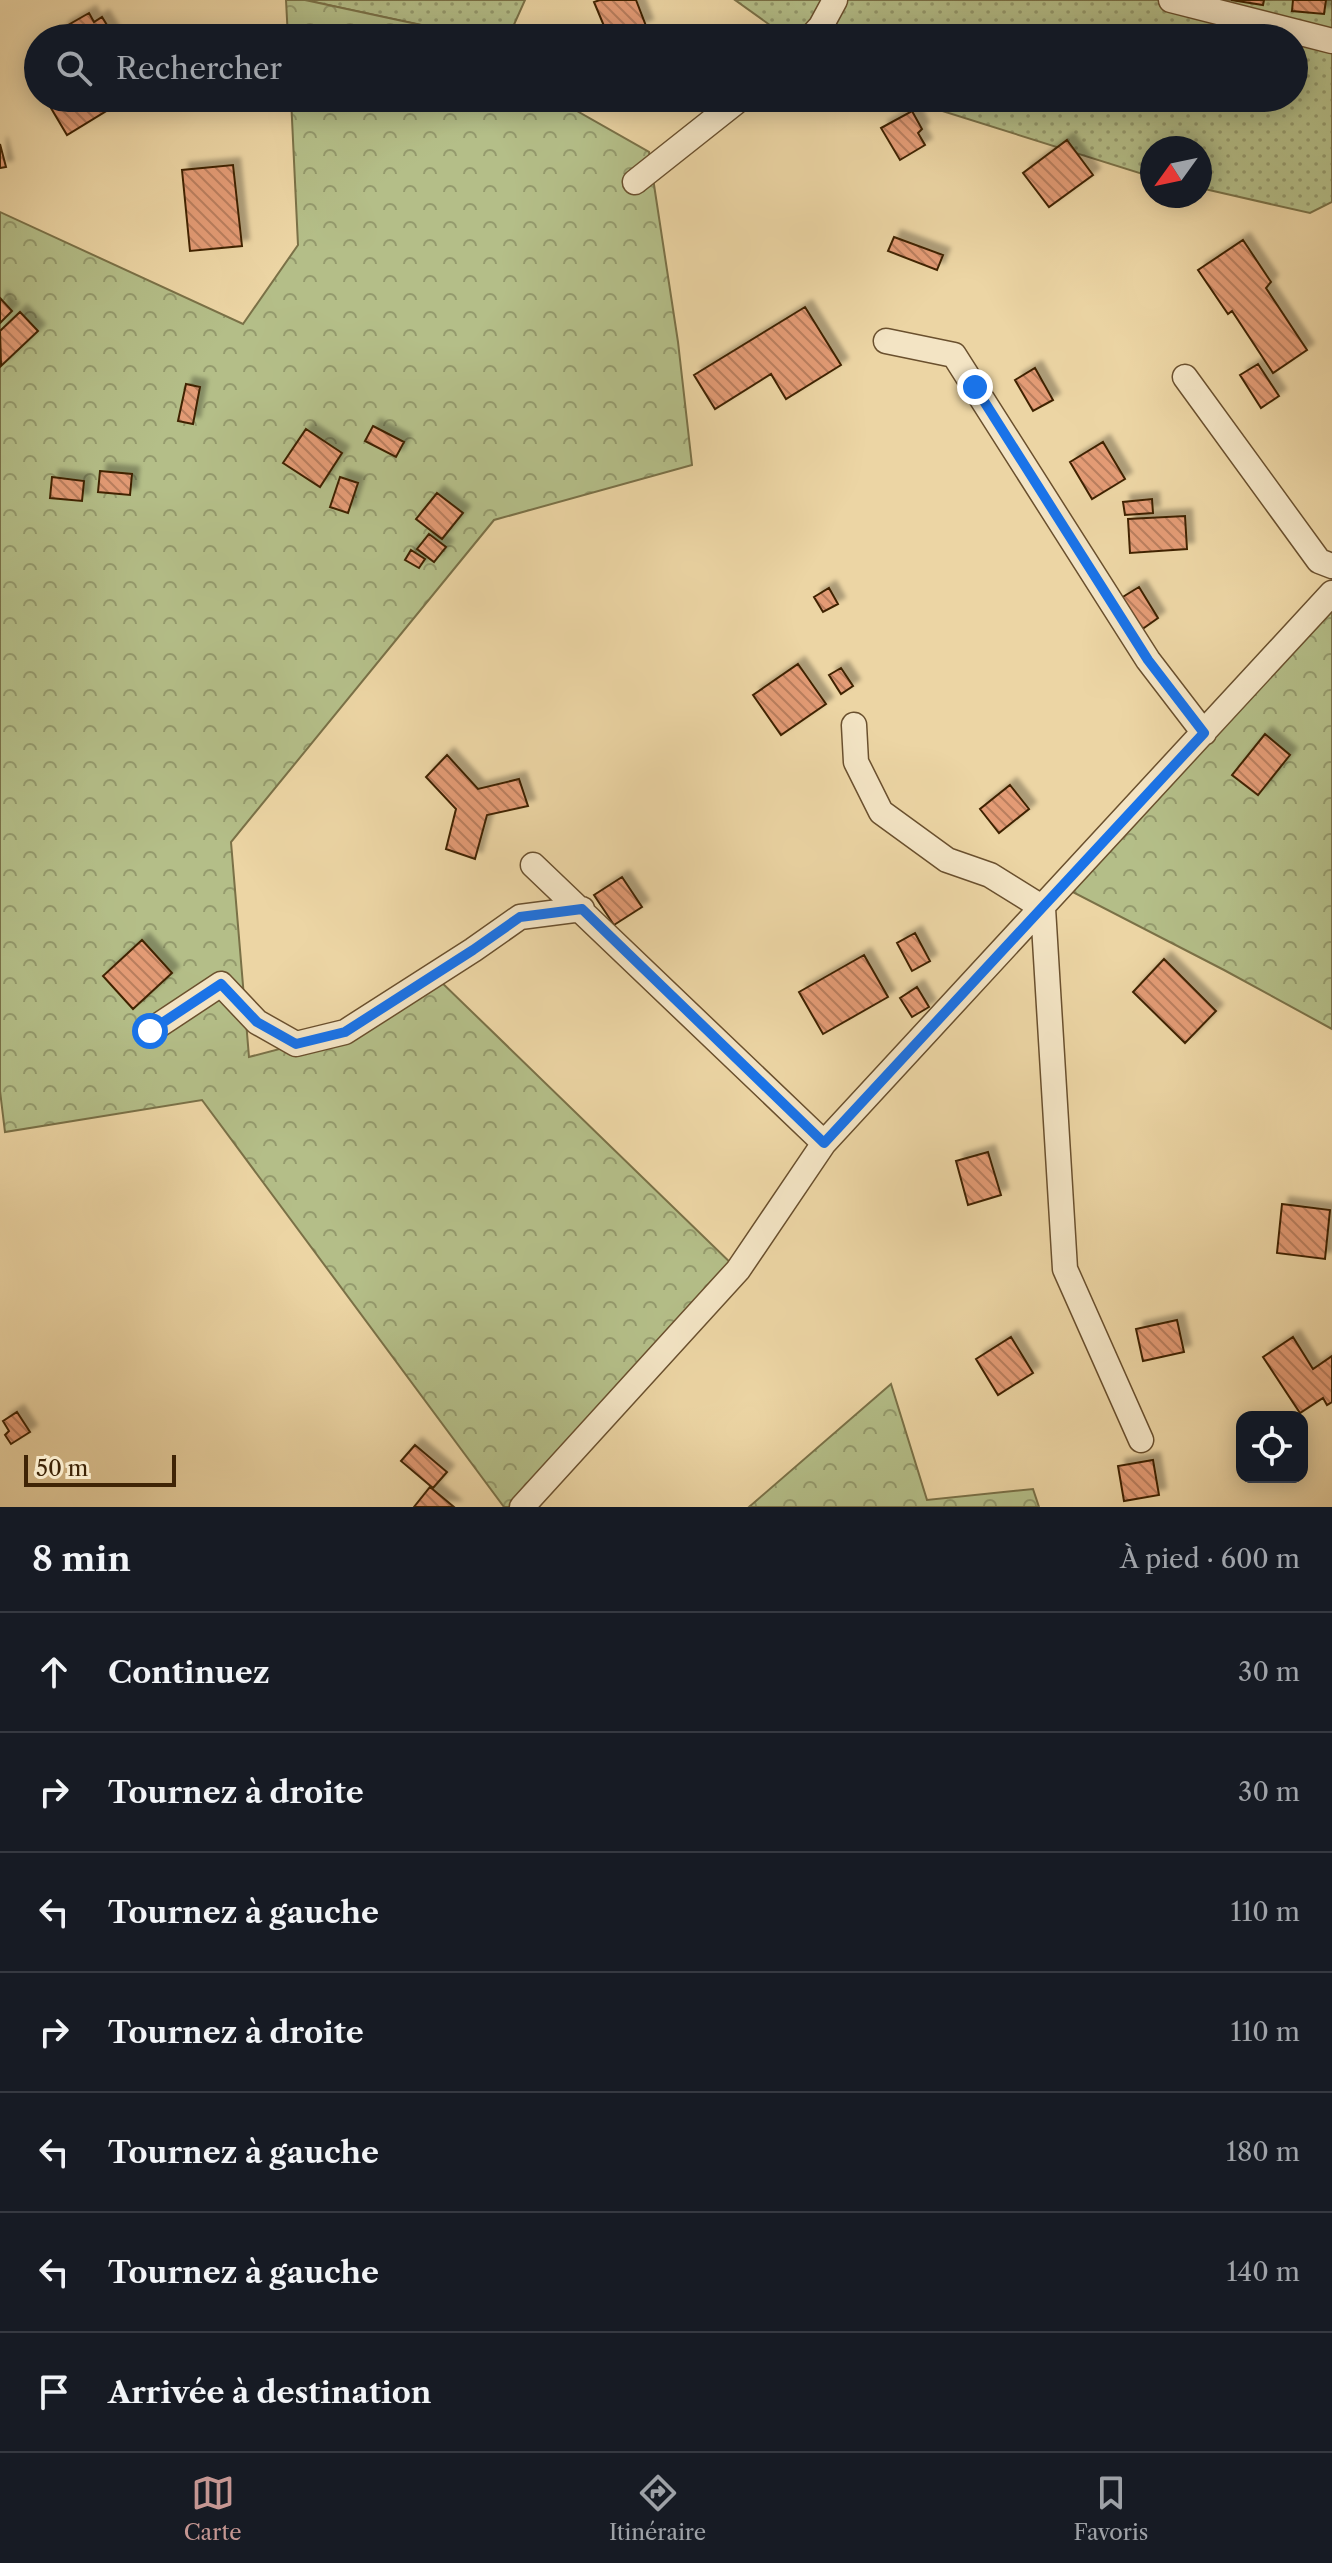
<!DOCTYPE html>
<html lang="fr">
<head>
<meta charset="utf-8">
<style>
	:root { --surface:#171b24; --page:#242831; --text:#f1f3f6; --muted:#9ea1a6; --line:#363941; --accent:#c59692 }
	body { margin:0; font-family:"Libre Caslon Text",serif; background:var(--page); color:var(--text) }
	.controls { position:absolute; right:24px; bottom:24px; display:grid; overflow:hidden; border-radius:16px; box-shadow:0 4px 20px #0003 }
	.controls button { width:72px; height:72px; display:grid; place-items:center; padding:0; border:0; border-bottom:2px solid var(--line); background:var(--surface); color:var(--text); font:40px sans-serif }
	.compass { position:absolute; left:1140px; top:136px; width:72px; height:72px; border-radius:50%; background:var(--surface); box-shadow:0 4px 20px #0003; rotate:237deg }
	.scale { position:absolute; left:24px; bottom:20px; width:152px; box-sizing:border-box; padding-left:8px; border:4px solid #3f2406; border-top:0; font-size:22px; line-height:28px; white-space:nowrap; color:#3f2406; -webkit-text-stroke:6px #f3e4c4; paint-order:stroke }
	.stop { position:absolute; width:24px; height:24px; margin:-18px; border:6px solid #1a73e8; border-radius:50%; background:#fff }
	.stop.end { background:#1a73e8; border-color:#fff; box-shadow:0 2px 8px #0008 }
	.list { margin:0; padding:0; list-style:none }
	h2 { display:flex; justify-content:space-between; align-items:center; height:104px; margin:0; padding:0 32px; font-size:34px }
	h2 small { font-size:26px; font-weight:400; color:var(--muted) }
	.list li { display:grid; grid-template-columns:52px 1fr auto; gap:24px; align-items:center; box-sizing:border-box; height:120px; padding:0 32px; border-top:2px solid var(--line) }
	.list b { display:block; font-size:30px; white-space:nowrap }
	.list em { font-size:26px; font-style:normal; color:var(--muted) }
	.icon { flex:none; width:44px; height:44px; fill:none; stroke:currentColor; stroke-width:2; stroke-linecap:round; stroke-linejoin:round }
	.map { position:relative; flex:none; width:1332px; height:1507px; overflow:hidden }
	.search { position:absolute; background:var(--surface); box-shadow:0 4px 20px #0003; left:24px; right:24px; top:24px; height:88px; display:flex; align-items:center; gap:20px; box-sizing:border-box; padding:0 28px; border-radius:44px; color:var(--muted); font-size:30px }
	.sheet { height:944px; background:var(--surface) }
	nav { display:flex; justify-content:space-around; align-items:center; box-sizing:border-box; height:112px; border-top:2px solid var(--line); background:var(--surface); font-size:22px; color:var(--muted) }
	nav a { display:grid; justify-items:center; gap:4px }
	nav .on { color:var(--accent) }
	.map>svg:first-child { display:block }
	.grass { fill:url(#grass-dots); stroke:#7a7147; stroke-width:2 }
	.forest { fill:url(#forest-crowns); stroke:#7a7147; stroke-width:2 }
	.building { fill:url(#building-back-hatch); stroke:#3f2406; stroke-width:2; filter:url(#shadow) }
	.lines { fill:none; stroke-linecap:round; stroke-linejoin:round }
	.minor-casing { stroke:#6a502e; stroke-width:27 }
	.minor { stroke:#f3e4c4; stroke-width:24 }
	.route { stroke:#1a73e8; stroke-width:10 }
</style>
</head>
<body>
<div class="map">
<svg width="1332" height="1507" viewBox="0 0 1332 1507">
	<defs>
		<pattern id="grass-dots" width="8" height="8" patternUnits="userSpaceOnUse" patternTransform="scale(2)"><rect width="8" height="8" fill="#b4be88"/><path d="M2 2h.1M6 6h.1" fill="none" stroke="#949a6d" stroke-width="1.8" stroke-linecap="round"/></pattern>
		<pattern id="forest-crowns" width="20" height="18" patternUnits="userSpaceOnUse" patternTransform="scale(2)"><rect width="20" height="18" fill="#b4be88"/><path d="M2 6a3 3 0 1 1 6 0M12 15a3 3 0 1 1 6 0" fill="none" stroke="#949a6d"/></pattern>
		<pattern id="building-back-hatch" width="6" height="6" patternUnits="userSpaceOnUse" patternTransform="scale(2)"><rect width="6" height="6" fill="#e39b75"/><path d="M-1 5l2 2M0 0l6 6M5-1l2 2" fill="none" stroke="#b97e5e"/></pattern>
		<filter id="shadow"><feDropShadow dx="7" dy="-7" stdDeviation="2" flood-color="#0004"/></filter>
	</defs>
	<rect width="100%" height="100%" fill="#ecd5a4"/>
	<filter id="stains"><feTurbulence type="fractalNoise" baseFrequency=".0025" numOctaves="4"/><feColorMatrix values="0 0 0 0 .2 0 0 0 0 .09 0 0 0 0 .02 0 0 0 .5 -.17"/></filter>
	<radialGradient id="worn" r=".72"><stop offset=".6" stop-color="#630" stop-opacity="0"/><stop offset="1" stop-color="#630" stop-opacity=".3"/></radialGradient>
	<path class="grass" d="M 305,0 L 525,0 L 508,38 L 447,38 L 425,26 Z
		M 735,0 L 1332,0 L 1332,202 L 1310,213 L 1200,188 L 1200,148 L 1152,148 L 1152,177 L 901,98 L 1294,98 L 1294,38 L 788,38 Z"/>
	<path class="forest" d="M 286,0 L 305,0 L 426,26 L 447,38 L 288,38 Z
		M 291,98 L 554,98 L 649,152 L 678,342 L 692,465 L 494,520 L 231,842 L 249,1057 L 359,1028 L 434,975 L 738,1270 L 522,1507 L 504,1507 L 202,1100 L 5,1132 L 0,1091 L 0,212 L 243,324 L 298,245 Z
		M 1332,593 L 1332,1029 L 1224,970 L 1061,886 Z
		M 891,1384 L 927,1500 L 1033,1489 L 1039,1507 L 749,1507 Z"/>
	<path class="building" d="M 600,0 L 636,0 L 646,26 L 615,38 L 609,38 L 594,2 Z
		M 1231,0 L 1264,0 L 1263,5 Z
		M 1293,0 L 1326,0 L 1324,14 L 1292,11 Z
		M 89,13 L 94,22 L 102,17 L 115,38 L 58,38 L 63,28 Z
		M 38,68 L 38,86 L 31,74 Z
		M 45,98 L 113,98 L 116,105 L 67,135 Z
		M 912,111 L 922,129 L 918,133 L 925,145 L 900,160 L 881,128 Z
		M 1067,140 L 1093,175 L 1049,207 L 1023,173 Z
		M 0,144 L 6,167 L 0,168 Z
		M 233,165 L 242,246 L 190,251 L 182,170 Z
		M 894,237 L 943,255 L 937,270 L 888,251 Z
		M 1243,240 L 1271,282 L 1266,288 L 1307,350 L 1273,373 L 1232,311 L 1228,314 L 1198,270 Z
		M 0,298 L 12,311 L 0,323 Z
		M 805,307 L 841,365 L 786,399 L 771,374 L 715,409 L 694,375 Z
		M 20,312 L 38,331 L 1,366 L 0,331 Z
		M 1258,364 L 1279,396 L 1261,408 L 1240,375 Z
		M 1035,368 L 1053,400 L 1033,411 L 1015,380 Z
		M 186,384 L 200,387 L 193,424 L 178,421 Z
		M 373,426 L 404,442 L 396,457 L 365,441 Z
		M 306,429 L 342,453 L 320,487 L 283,463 Z
		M 1103,442 L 1125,479 L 1092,499 L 1070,462 Z
		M 100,471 L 132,474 L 130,495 L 98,492 Z
		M 52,477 L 84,481 L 82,501 L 50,498 Z
		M 340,477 L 358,483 L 348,513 L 330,507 Z
		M 437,493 L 463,513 L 442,539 L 416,519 Z
		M 1152,499 L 1153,513 L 1125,515 L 1123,502 Z
		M 1185,516 L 1187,549 L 1130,553 L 1128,519 Z
		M 429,534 L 446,547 L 434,562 L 417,549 Z
		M 411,550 L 425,559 L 419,568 L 405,560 Z
		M 1139,587 L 1158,618 L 1141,630 L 1121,598 Z
		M 829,588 L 838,604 L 823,612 L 814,597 Z
		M 798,664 L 826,704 L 781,735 L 753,695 Z
		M 841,668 L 853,686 L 841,694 L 829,675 Z
		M 1265,734 L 1290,755 L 1258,795 L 1232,775 Z
		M 447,755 L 478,789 L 519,779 L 528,806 L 487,815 L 475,859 L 446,849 L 456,809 L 426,777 Z
		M 1010,785 L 1029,809 L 999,833 L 980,809 Z
		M 622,877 L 642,907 L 614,925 L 594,895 Z
		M 915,933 L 930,961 L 912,971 L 897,943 Z
		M 142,940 L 172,973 L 133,1009 L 103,976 Z
		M 864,955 L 888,997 L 823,1034 L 799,992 Z
		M 1164,959 L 1216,1011 L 1185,1043 L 1133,992 Z
		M 917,987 L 929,1007 L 912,1017 L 900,998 Z
		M 988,1152 L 1001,1195 L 968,1205 L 956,1161 Z
		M 1282,1204 L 1330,1210 L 1325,1259 L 1277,1253 Z
		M 1177,1320 L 1184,1352 L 1143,1361 L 1136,1329 Z
		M 1011,1337 L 1033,1373 L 998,1395 L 976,1359 Z
		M 1293,1337 L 1313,1369 L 1332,1356 L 1332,1402 L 1327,1405 L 1323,1398 L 1300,1413 L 1263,1357 Z
		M 17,1412 L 30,1432 L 11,1444 L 5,1435 L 9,1431 L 3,1421 Z
		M 415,1445 L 447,1472 L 433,1488 L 401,1461 Z
		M 1153,1460 L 1159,1495 L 1124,1501 L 1118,1466 Z
		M 430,1487 L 454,1507 L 414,1507 Z"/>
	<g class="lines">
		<g class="minor-casing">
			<path id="minor" d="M 1171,0 L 1332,41
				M 810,38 L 821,26 L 835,0
				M 635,182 L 741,98
				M 886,341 L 954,355 L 1148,660 L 1204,733
				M 1185,377 L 1319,561 L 1332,566
				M 854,725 L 856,762 L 881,812 L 947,860 L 990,875 L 1043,908 L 1065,1269 L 1141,1440
				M 533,865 L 824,1143
				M 150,1031 L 221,984 L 257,1022 L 296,1044 L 345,1032 L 473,950 L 520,917 L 582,909
				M 522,1507 L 738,1270 L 824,1143 L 1332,593"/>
		</g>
		<use href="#minor" class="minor"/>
	</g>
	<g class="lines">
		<path class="route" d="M 150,1031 L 221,984 L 257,1022 L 296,1044 L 345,1032 L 473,950 L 520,917 L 582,909 L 824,1143 L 1204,733 L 1148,660 L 975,387"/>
	</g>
	<rect width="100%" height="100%" filter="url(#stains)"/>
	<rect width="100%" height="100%" fill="url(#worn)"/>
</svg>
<div class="controls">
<button><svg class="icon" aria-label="locate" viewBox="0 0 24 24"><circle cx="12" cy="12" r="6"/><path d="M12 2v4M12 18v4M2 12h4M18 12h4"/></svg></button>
</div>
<svg class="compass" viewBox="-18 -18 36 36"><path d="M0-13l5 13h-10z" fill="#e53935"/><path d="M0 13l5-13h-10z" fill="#9ea1a6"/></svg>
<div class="scale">50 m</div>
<div class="stop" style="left:150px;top:1031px"></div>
<div class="stop end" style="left:975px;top:387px"></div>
<div class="search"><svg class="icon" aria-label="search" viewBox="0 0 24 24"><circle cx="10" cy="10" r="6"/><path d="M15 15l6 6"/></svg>Rechercher</div>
</div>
<section class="sheet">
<h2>8 min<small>À pied · 600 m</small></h2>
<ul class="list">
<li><svg class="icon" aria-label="ahead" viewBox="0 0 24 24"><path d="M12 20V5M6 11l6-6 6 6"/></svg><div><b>Continuez</b></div><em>30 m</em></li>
<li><svg class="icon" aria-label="right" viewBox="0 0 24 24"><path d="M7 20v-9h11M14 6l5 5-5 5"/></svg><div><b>Tournez à droite</b></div><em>30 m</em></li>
<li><svg class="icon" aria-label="left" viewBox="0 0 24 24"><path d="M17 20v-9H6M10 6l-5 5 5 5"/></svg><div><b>Tournez à gauche</b></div><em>110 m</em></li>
<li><svg class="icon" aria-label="right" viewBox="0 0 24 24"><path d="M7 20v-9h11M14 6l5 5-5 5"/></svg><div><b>Tournez à droite</b></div><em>110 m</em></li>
<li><svg class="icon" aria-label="left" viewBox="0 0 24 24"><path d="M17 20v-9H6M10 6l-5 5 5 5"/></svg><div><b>Tournez à gauche</b></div><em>180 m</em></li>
<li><svg class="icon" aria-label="left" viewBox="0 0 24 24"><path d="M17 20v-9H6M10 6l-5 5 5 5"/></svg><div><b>Tournez à gauche</b></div><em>140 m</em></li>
<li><svg class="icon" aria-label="arrive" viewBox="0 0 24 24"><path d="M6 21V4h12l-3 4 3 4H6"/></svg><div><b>Arrivée à destination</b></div></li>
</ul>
</section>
<nav>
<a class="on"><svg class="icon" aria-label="map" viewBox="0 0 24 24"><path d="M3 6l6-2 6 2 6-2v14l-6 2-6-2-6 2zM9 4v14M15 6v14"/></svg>Carte</a>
<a><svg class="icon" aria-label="directions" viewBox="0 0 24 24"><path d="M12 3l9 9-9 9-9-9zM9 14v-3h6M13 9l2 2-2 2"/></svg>Itinéraire</a>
<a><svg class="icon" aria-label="saved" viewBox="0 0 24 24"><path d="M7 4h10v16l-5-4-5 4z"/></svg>Favoris</a>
</nav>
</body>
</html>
